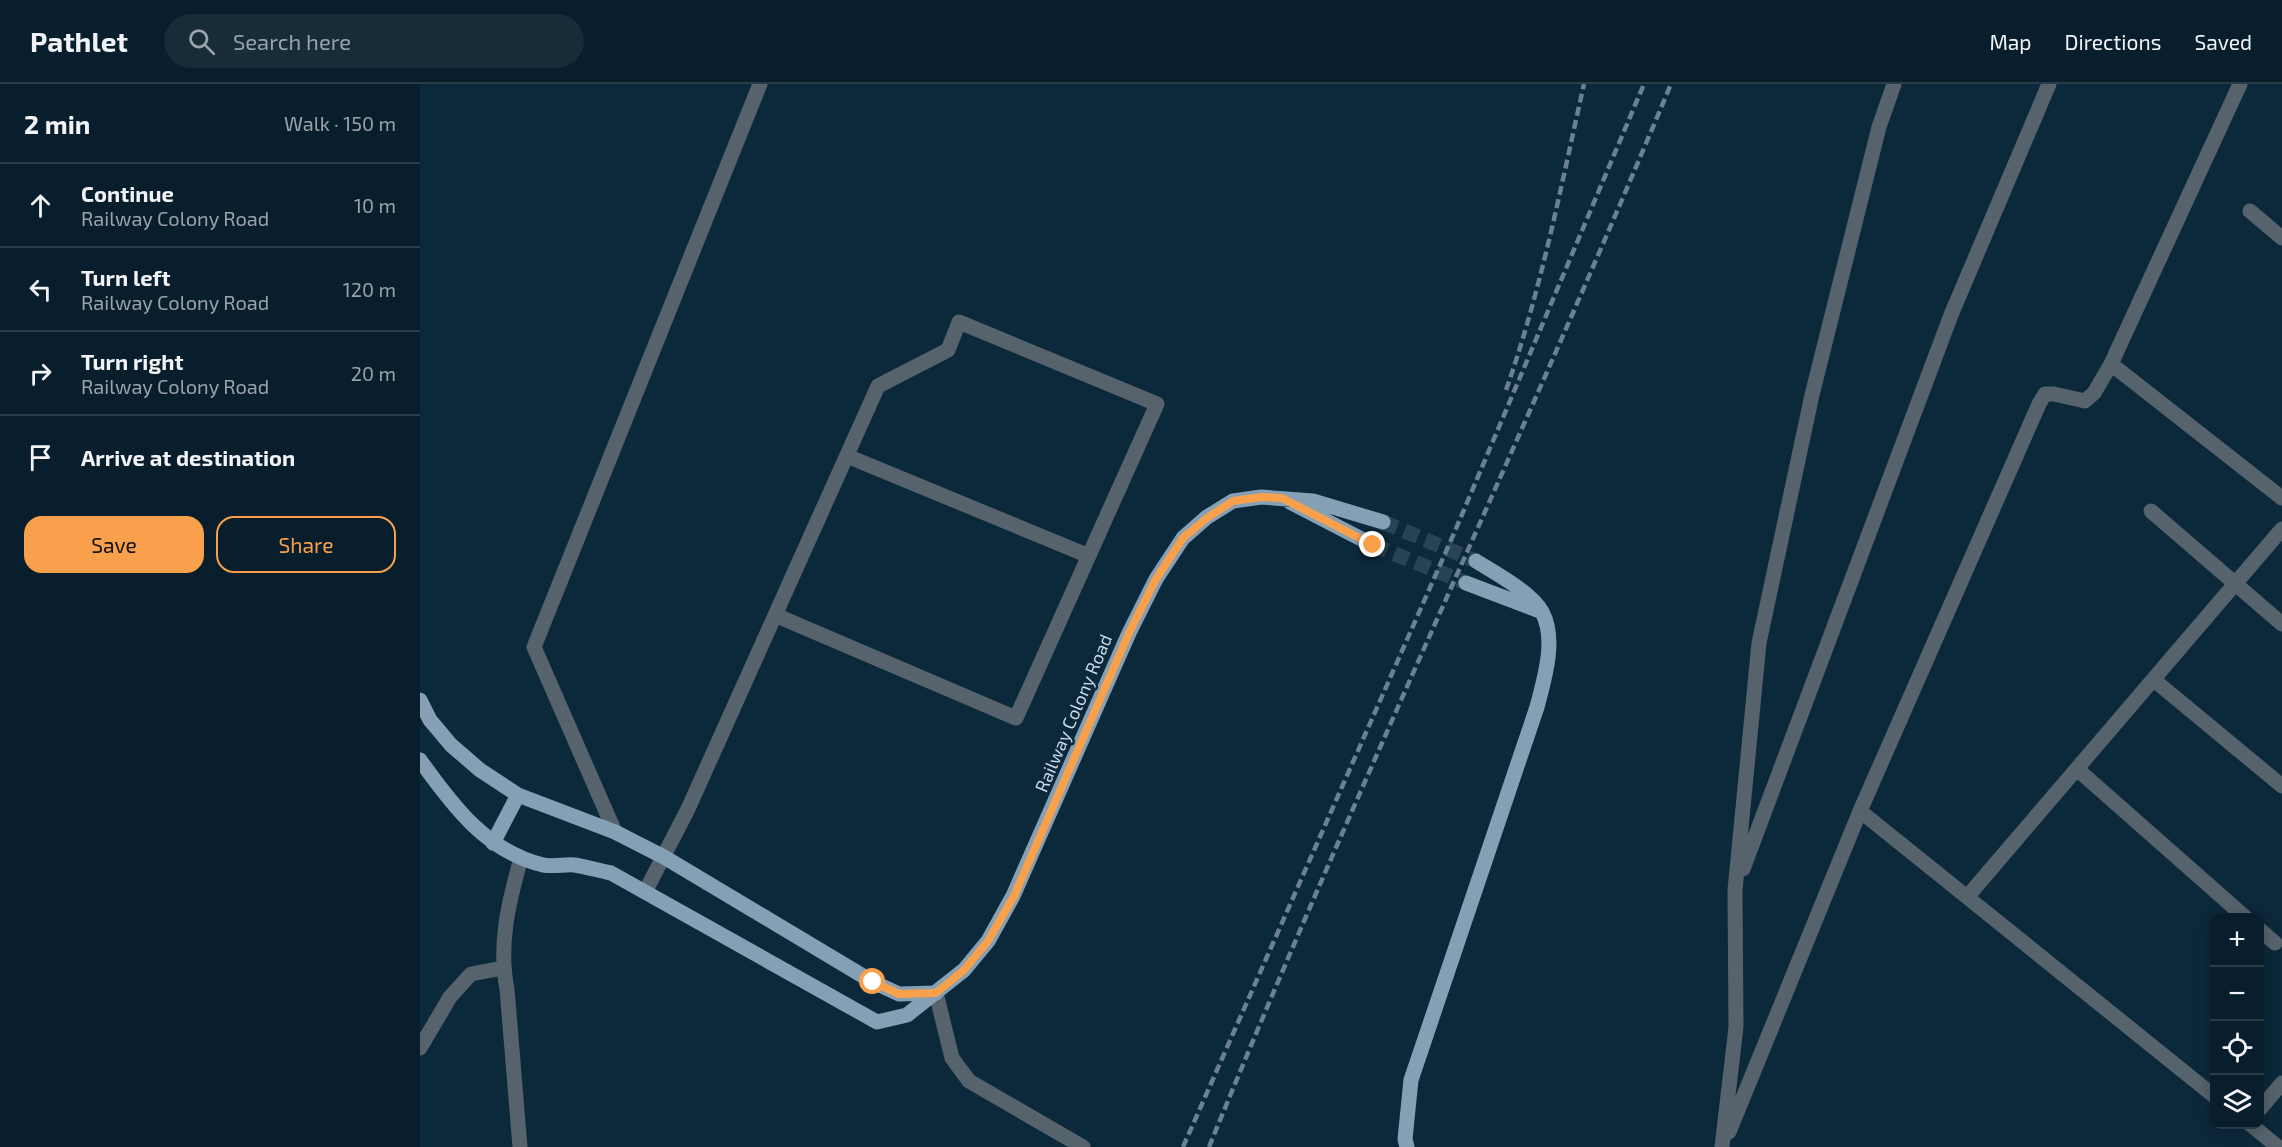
<!DOCTYPE html>
<html lang="en">
<head>
<meta charset="utf-8">
<style>
	:root { --surface:#091e2c; --page:#172b38; --text:#f1f3f6; --muted:#99a2a9; --line:#293c48; --accent:#f9a04c }
	body { margin:0; font-family:"Exo 2",sans-serif; background:var(--page); color:var(--text) }
	.controls { position:absolute; right:18px; bottom:18px; display:grid; overflow:hidden; border-radius:12px; box-shadow:0 3px 15px #0003 }
	.controls button { width:54px; height:54px; display:grid; place-items:center; padding:0; border:0; border-bottom:2px solid var(--line); background:var(--surface); color:var(--text); font:30px sans-serif }
	.stop { position:absolute; width:18px; height:18px; margin:-14px; border:4px solid #f9a04c; border-radius:50%; background:#fff }
	.stop.end { background:#f9a04c; border-color:#fff; box-shadow:0 2px 6px #0008 }
	.list { margin:0; padding:0; list-style:none }
	h2 { display:flex; justify-content:space-between; align-items:center; height:78px; margin:0; padding:0 24px; font-size:26px }
	h2 small { font-size:20px; font-weight:400; color:var(--muted) }
	.list li { display:grid; grid-template-columns:39px 1fr auto; gap:18px; align-items:center; box-sizing:border-box; height:84px; padding:0 24px; border-top:2px solid var(--line) }
	.list b { display:block; font-size:22px; white-space:nowrap }
	.list p { margin:0; font-size:20px; white-space:nowrap; color:var(--muted) }
	.list em { font-size:20px; font-style:normal; color:var(--muted) }
	.actions { display:flex; gap:12px; padding:18px 24px }
	.actions a { flex:1; padding:14px 0; border:2px solid var(--accent); border-radius:18px; text-align:center; font-size:21px; color:var(--accent) }
	.actions .main { background:var(--accent); color:#111 }
	.icon { flex:none; width:33px; height:33px; fill:none; stroke:currentColor; stroke-width:2; stroke-linecap:round; stroke-linejoin:round }
	.map { position:relative; flex:none; width:1862px; height:1063px; overflow:hidden }
	header { display:flex; align-items:center; gap:36px; box-sizing:border-box; height:84px; padding:0 30px; background:var(--surface); border-bottom:2px solid var(--line) }
	header strong { font-size:28px }
	nav { display:flex; gap:33px; margin-inline-start:auto; font-size:21px }
	.search { width:420px; height:54px; background:var(--page); display:flex; align-items:center; gap:15px; box-sizing:border-box; padding:0 21px; border-radius:33px; color:var(--muted); font-size:22px }
	main { display:flex }
	aside { flex:1; background:var(--surface) }
	.map>svg:first-child { display:block }
	.lines { fill:none; stroke-linecap:round; stroke-linejoin:round }
	.major-tunnel { stroke:#284354; stroke-width:15; stroke-dasharray:15 8; stroke-linecap:butt }
	.minor { stroke:#56636c; stroke-width:15 }
	.major { stroke:#85a0b4; stroke-width:15 }
	.rail { stroke:#6b8190; stroke-width:4.5; stroke-dasharray:9 4.5; stroke-linecap:butt }
	.route { stroke:#f9a04c; stroke-width:8 }
	.labels { text-anchor:middle; dominant-baseline:central; stroke-width:5; stroke-linejoin:round; paint-order:stroke }
	.street-label { font-size:18px; fill:#c9d9e5; stroke:#0c283b }
</style>
</head>
<body>
<header>
<strong>Pathlet</strong>
<div class="search"><svg class="icon" aria-label="search" viewBox="0 0 24 24"><circle cx="10" cy="10" r="6"/><path d="M15 15l6 6"/></svg>Search here</div>
<nav><a>Map</a><a>Directions</a><a>Saved</a></nav>
</header>
<main>
<aside>
<h2>2 min<small>Walk · 150 m</small></h2>
<ul class="list">
<li><svg class="icon" aria-label="ahead" viewBox="0 0 24 24"><path d="M12 20V5M6 11l6-6 6 6"/></svg><div><b>Continue</b><p>Railway Colony Road</p></div><em>10 m</em></li>
<li><svg class="icon" aria-label="left" viewBox="0 0 24 24"><path d="M17 20v-9H6M10 6l-5 5 5 5"/></svg><div><b>Turn left</b><p>Railway Colony Road</p></div><em>120 m</em></li>
<li><svg class="icon" aria-label="right" viewBox="0 0 24 24"><path d="M7 20v-9h11M14 6l5 5-5 5"/></svg><div><b>Turn right</b><p>Railway Colony Road</p></div><em>20 m</em></li>
<li><svg class="icon" aria-label="arrive" viewBox="0 0 24 24"><path d="M6 21V4h12l-3 4 3 4H6"/></svg><div><b>Arrive at destination</b></div></li>
</ul>
<div class="actions"><a class="main">Save</a><a>Share</a></div>
</aside>
<div class="map">
<svg width="1862" height="1063" viewBox="0 0 1862 1063">
	<rect width="100%" height="100%" fill="#0c283b"/>
	<g class="lines">
		<path class="major-tunnel" d="M 963,438 L 1056,477
			M 953,461 L 1046,499"/>
		<path class="minor" d="M 1820,0 L 1691,280 L 1862,414
			M 1830,127 L 1862,154
			M 427,372 L 669,472
			M 1731,427 L 1862,540
			M 1734,596 L 1862,702
			M 1657,685 L 1826,834
			M 1440,727 L 1619,320 L 1625,310 L 1634,310 L 1665,317 L 1674,309 L 1691,280
			M 195,748 L 114,563 L 340,0
			M 1323,785 L 1531,231 L 1629,0
			M 225,808 L 268,725 L 458,302 L 528,266 L 539,238 L 737,320 L 596,634 L 355,531
			M 1547,813 L 1794,1012
			M 1840,846 L 1855,859
			M 516,909 L 532,974 L 549,997 L 663,1063
			M 0,964 L 30,913 L 51,890 L 83,884
			M 1840,1025 L 1862,999
			M 1830,1040 L 1858,1063
			M 1309,1048 L 1440,727 L 1547,813 L 1862,445
			M 100,1063 L 87,905 C 78,860 89,817 101,774
			M 1302,1063 L 1316,943 L 1315,806 L 1339,559 L 1392,311 L 1459,43 L 1474,0"/>
		<path class="major" d="M 870,418 L 953,461
			M 1046,499 L 1117,526
			M 0,616 L 10,636 L 31,661 L 60,686 L 98,711 L 195,748 L 244,773 L 453,898 L 479,910 L 516,909
			M 0,676 C 32,721 67,768 123,781 C 134,783 145,780 155,781 C 167,783 180,787 191,789 L 457,938 L 487,931 L 544,886 L 568,857 L 593,812 L 709,549 L 736,495 L 763,454 L 787,433 L 813,417 L 841,413 L 893,417 L 963,438
			M 73,759 L 98,711
			M 987,1063 L 985,1055 L 991,996 L 1117,623 C 1124,596 1137,555 1122,528 C 1111,508 1075,489 1056,477"/>
		<path class="rail" d="M 1086,306 C 1121,207 1141,102 1164,0
			M 763,1063 L 1035,447 L 1224,0
			M 789,1063 C 935,705 1102,357 1251,0"/>
	</g>
	<g class="lines">
		<path class="route" d="M 453,898 L 479,910 L 516,909 L 544,886 L 568,857 L 594,812 L 709,549 L 736,495 L 763,454 L 787,434 L 813,417 L 842,413 L 862,414 L 953,461"/>
	</g>
	<g class="labels">
		<g class="street-label">
			<text transform="translate(653 629) rotate(-67)">Railway Colony Road</text>
		</g>
	</g>
</svg>
<div class="controls">
<button>+</button>
<button>−</button>
<button><svg class="icon" aria-label="locate" viewBox="0 0 24 24"><circle cx="12" cy="12" r="6"/><path d="M12 2v4M12 18v4M2 12h4M18 12h4"/></svg></button>
<button><svg class="icon" aria-label="layers" viewBox="0 0 24 24"><path d="M12 4l9 5-9 5-9-5zM3 14l9 5 9-5"/></svg></button>
</div>
<div class="stop" style="left:453px;top:898px"></div>
<div class="stop end" style="left:953px;top:461px"></div>
</div>
</main>
</body>
</html>
